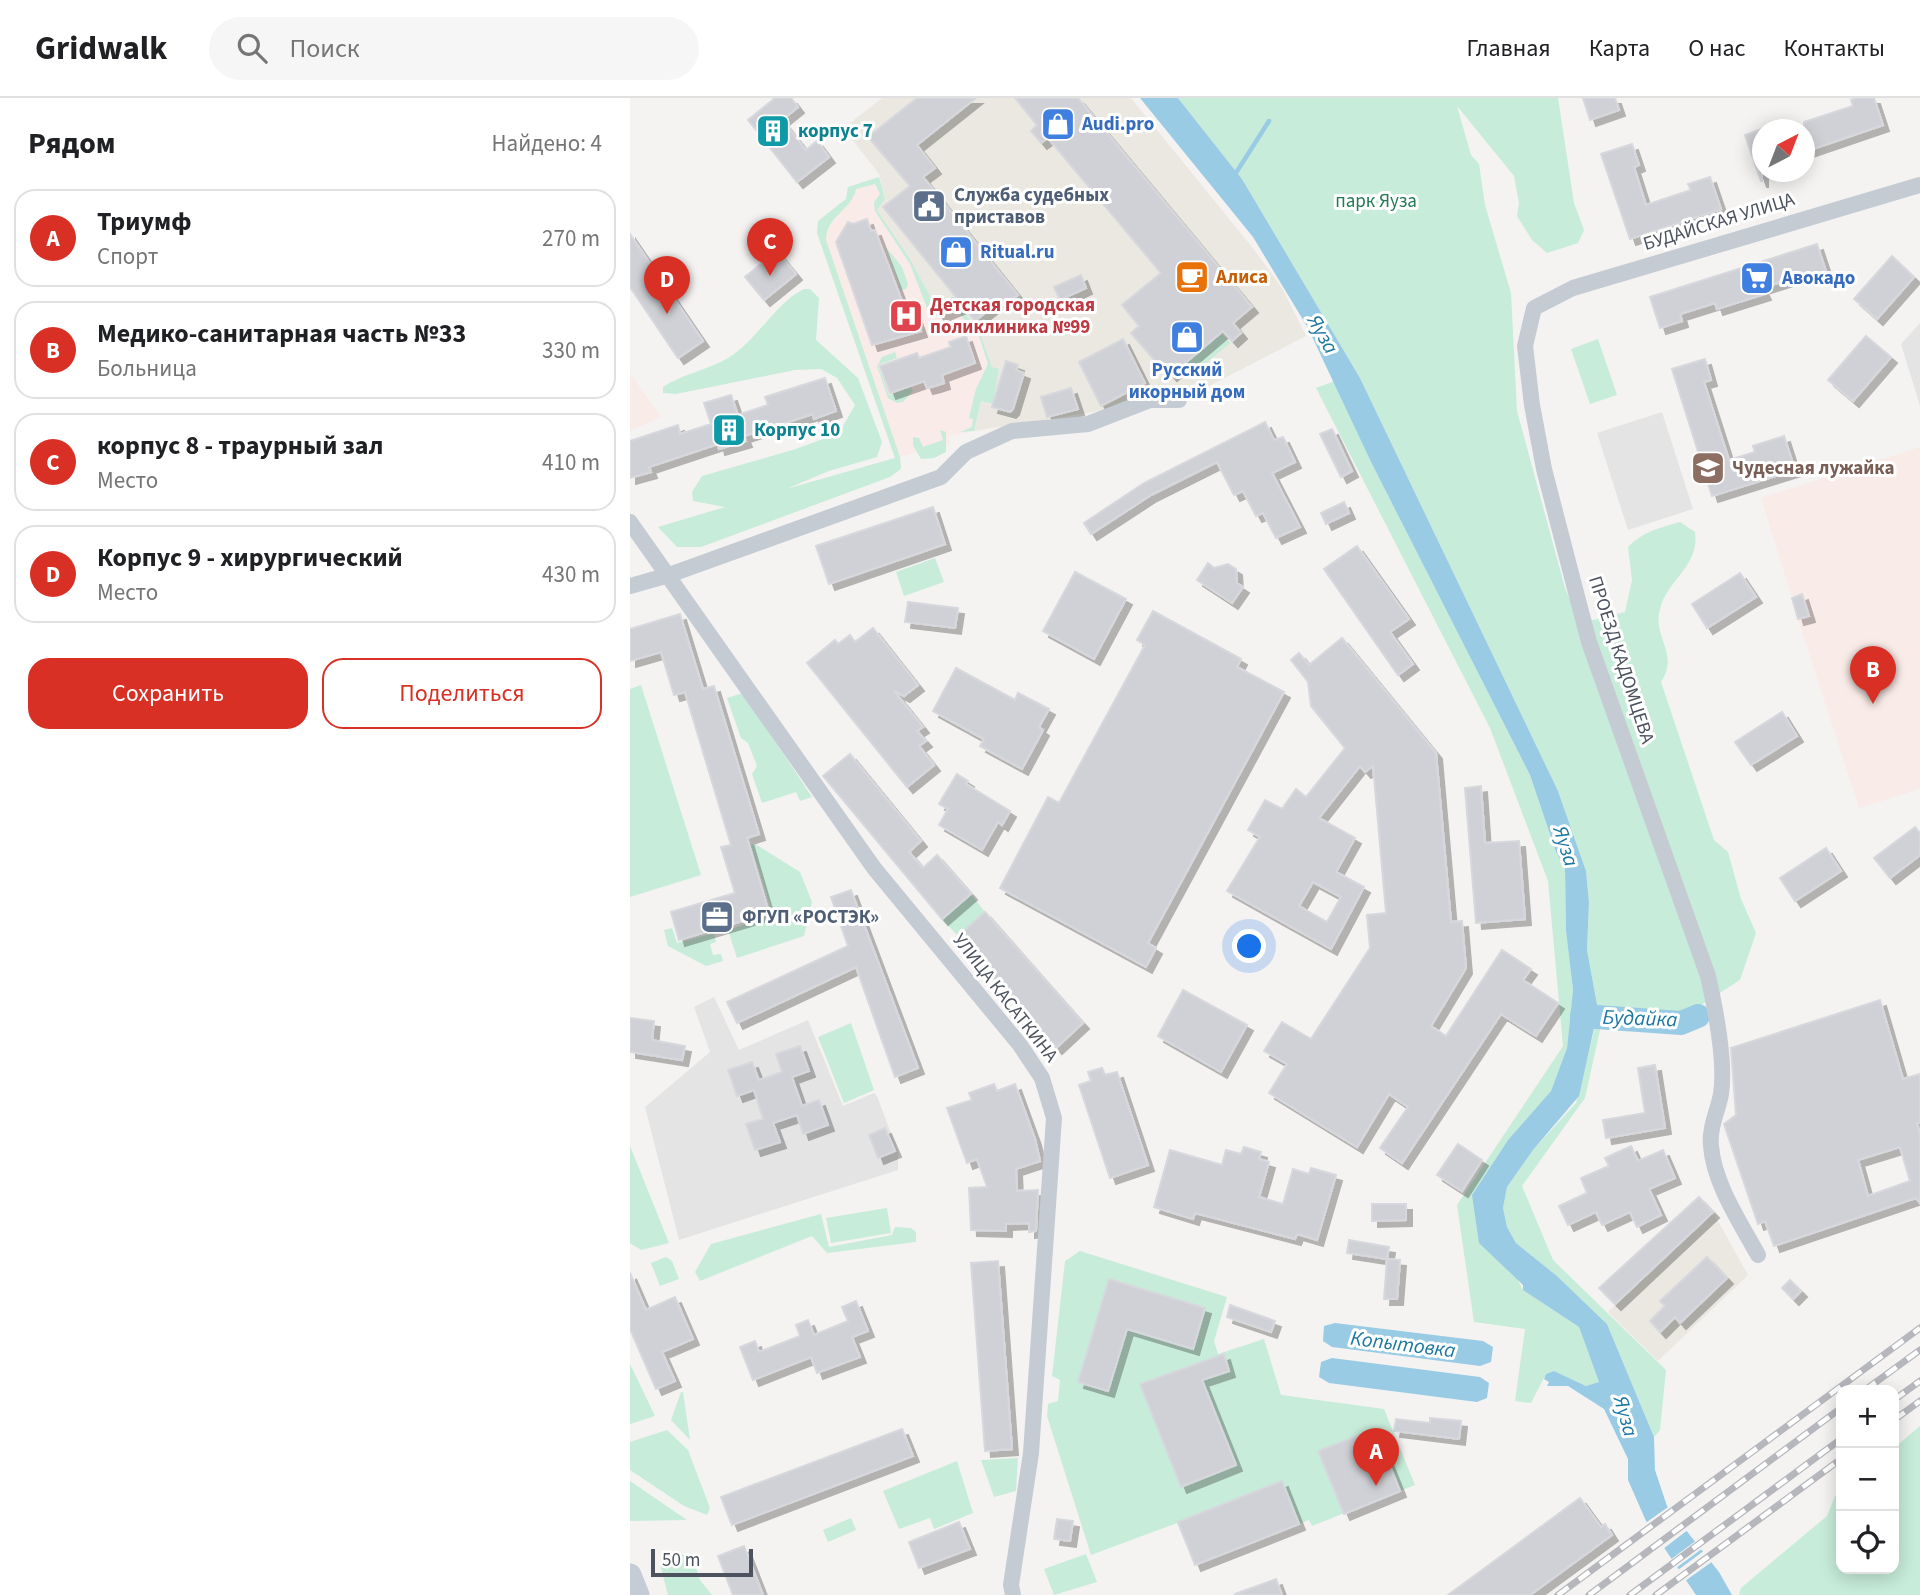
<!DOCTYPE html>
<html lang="ru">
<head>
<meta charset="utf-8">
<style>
	:root { --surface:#fff; --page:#f6f6f6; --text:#202124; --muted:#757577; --line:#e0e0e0; --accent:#d93025 }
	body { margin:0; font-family:"Source Sans 3",sans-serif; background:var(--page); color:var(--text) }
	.controls { position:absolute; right:21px; bottom:21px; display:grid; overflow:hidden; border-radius:14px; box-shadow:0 4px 18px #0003 }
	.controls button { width:63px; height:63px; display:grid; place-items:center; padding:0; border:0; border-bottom:2px solid var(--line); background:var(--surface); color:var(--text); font:35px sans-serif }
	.compass { position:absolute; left:1122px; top:21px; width:63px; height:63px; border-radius:50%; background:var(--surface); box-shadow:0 4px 18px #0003; rotate:42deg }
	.scale { position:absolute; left:21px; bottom:18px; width:102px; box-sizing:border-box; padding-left:7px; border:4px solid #4c535e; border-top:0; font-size:19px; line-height:24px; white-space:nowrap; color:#4c535e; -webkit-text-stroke:5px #fff; paint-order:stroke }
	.you { position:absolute; left:620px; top:849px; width:24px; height:24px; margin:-18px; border:5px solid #fff; border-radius:50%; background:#1a73e8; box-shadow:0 0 0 10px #1a73e833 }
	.badge { display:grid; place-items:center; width:46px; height:46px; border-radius:50%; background:var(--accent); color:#fff; font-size:23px; font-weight:700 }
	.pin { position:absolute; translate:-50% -58px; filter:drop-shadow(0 2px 4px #0008) }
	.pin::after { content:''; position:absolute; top:37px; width:24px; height:21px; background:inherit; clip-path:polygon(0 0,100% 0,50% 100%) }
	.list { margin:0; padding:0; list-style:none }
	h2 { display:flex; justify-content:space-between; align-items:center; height:91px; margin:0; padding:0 28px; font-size:30px }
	h2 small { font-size:23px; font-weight:400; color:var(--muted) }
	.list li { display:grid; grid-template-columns:46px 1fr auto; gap:21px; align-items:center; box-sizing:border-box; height:98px; margin:0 14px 14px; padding:0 14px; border:2px solid var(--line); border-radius:21px }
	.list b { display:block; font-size:26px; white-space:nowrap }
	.list p { margin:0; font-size:23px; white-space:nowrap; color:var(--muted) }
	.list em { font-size:23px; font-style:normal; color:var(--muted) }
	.actions { display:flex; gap:14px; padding:21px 28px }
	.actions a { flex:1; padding:16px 0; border:2px solid var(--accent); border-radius:21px; text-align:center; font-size:24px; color:var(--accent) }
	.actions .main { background:var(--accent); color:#fff }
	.icon { flex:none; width:38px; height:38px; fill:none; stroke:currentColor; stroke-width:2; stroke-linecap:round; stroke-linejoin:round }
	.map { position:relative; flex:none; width:1290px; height:1497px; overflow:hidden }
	header { display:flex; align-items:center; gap:42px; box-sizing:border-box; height:98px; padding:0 35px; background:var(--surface); border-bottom:2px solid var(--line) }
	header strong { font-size:33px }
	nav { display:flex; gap:38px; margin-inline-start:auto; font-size:24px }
	.search { width:490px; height:63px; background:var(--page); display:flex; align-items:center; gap:18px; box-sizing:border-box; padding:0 24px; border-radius:38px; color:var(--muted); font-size:26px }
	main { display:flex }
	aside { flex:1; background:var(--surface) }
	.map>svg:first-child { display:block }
	.commercial { fill:#eae8e0 }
	.education { fill:#e5e4e4 }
	.medical { fill:#f9ebe7 }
	.green { fill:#c7ecd9 }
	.water { fill:#99cce4 }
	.pier { fill:#f4f3f2 }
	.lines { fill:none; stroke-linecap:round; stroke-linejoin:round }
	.stream { stroke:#99cce4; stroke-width:4.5 }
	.river { stroke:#99cce4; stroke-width:24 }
	.building { fill:#d0d1d6; stroke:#d7d8dd; stroke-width:2; fill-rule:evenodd; filter:url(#shadow) }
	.street { stroke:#c5cbd2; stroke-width:16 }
	.secondary { stroke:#c5ccd6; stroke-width:23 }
	.rail-casing { stroke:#b5b7bc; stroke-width:7 }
	.rail { stroke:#fff; stroke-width:4.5; stroke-dasharray:13; stroke-linecap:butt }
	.labels { text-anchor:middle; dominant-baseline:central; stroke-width:6; stroke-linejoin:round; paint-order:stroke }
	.shop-label { font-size:19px; font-weight:bold; fill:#366cbe; stroke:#fff; text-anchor:start }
	.culture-label { font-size:19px; font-weight:bold; fill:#0d838f; stroke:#fff; text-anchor:start }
	.service-label { font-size:19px; font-weight:bold; fill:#4e5e75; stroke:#fff; text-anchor:start }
	.park-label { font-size:19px; fill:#227a57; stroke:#fff }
	.street-label { font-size:19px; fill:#4c535e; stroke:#fff }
	.food-label { font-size:19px; font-weight:bold; fill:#c56008; stroke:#fff; text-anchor:start }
	.health-label { font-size:19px; font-weight:bold; fill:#be3a42; stroke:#fff; text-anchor:start }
	.education-label { font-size:19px; font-weight:bold; fill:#785e54; stroke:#fff; text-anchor:start }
	.water-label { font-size:21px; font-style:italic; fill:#1c77a1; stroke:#fff }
</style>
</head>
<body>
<header>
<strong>Gridwalk</strong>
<div class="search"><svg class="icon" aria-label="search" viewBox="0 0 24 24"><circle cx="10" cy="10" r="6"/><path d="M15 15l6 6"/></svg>Поиск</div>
<nav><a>Главная</a><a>Карта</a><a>О нас</a><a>Контакты</a></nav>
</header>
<main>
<aside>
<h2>Рядом<small>Найдено: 4</small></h2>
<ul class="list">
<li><span class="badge">A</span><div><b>Триумф</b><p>Спорт</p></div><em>270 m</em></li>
<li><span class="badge">B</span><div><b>Медико-санитарная часть №33</b><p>Больница</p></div><em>330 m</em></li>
<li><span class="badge">C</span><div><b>корпус 8 - траурный зал</b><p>Место</p></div><em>410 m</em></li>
<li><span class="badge">D</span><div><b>Корпус 9 - хирургический</b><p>Место</p></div><em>430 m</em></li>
</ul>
<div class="actions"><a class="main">Сохранить</a><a>Поделиться</a></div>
</aside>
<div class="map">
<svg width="1290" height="1497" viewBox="0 0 1290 1497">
	<defs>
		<filter id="shadow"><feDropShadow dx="6" dy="6" stdDeviation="0" flood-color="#0004"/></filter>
	</defs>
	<rect width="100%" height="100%" fill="#f4f3f2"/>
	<path class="commercial" d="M 252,0 L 501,0 L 622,149 L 652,190 L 676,238 L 558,299 L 344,333 L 351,303 L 363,306 L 362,269 L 351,238 L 324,200 L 305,207 L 280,161 L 247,112 L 255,101 L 249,76 L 221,40 L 220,25 Z
		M 1083,1114 L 1118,1177 L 1028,1263 L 978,1214 Z"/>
	<path class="education" d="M 1290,225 L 1290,308 L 1271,246 Z
		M 1032,314 L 1063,411 L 998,432 L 967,335 Z
		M 84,899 L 109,952 L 178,922 L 213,1008 L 244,995 L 247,998 L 268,1054 L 268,1072 L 49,1142 L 15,1009 L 80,954 L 64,909 Z"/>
	<path class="medical" d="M 249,79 L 255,101 L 247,112 L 280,161 L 305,207 L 324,199 L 351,238 L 362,269 L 369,271 L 363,306 L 351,303 L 344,333 L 319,338 L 320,346 L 265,360 L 187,135 L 188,123 L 216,101 L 218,89 Z
		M 0,275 L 31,319 L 0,333 Z
		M 1290,349 L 1290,691 L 1229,710 L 1168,521 L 1179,518 L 1172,496 L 1162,500 L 1131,400 Z"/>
	<path class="green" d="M 548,0 L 928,0 L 944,105 L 954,132 L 948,145 L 917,155 L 902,142 L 887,118 L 889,105 L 884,78 L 827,8 L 841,57 L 849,66 L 855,107 L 881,195 L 887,313 L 935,490 L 947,518 L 963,522 L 995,514 L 1002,482 L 998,449 C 1012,434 1031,429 1050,424 L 1065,434 C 1070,468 1037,482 1030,511 C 1022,540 1050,555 1031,584 L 1084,742 L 1098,754 L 1111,801 L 1126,835 L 1110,882 L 1051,920 L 968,912 L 957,852 L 959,804 L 956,773 L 928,693 L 730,280 L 612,81 Z
		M 249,79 L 255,101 L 247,112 L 280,161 L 305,207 L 324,199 L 351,238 L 362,269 L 369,271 L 363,306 L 351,303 L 344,333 L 330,334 L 342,329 L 343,321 L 339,320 L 346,291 L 358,266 L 349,238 L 326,212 L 308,219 L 299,215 L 280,166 L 245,113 L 244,104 L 250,96 L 245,86 L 226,91 C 222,112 196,118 196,142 L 270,359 L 271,371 L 260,379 L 71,449 L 47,449 L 28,429 L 95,409 L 63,403 L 62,394 L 72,378 L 166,351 L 209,335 L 225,307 L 207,280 L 191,271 L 165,272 L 46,296 L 33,295 L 33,289 C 52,276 78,272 98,260 C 127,243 144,206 174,191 L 180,191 L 189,200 L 186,242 L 228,280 L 252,344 L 247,359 L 199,373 L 156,391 L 265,360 L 187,135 L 188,123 L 216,101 L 218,89 Z
		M 256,149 L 272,169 L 278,186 L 276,191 L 271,192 Z
		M 591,235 L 600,245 L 557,281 L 545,273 Z
		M 968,241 L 987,297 L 960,306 L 941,251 Z
		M 265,254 L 267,260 L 248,267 L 259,297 L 281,289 L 283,293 L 273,304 L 267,305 L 258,300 L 247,268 L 252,259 Z
		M 705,283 L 742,366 L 900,677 L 926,754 L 935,770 L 936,833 L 943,892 L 937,950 L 921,993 L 878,1042 L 842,1097 L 893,1192 L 949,1229 L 969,1284 L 956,1288 L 924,1273 L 916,1276 L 901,1305 L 885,1303 L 895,1231 L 844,1224 L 827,1107 L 933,948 L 918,783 L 860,630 L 686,290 Z
		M 310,332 L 316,334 L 316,354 L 304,360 L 291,361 L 283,347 L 283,339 L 289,340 L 293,349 L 313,342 Z
		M 305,460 L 314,484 L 274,498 L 266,474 Z
		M 11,587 L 71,777 L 0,799 L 0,591 Z
		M 113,595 L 182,699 L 170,703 L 166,694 L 132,705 L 122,676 L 127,668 L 118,645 L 111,640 L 97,600 Z
		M 125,746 L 170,774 L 182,804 L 174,838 L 107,860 L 98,832 L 143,817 L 121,747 Z
		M 341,796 L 355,814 L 328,838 L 312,821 Z
		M 42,830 L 47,845 L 84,835 L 86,844 L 80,846 L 83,857 L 91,856 L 93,863 L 76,868 L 38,848 L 34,832 Z
		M 221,925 L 244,992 L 214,1005 L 188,939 Z
		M 965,929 L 970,932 L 955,1000 L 892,1088 L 923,1162 L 1036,1272 L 1030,1332 L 1024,1339 L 977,1226 L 927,1178 L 886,1145 L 877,1129 L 873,1110 L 877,1089 L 902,1053 L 946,1005 Z
		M 0,1048 L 39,1145 L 11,1152 L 0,1145 Z
		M 257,1110 L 261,1135 L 201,1145 L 196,1120 Z
		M 191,1116 L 199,1149 L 262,1137 L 265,1129 L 281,1130 L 286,1134 L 286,1144 L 197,1155 L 182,1138 L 70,1183 L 65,1174 L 81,1146 Z
		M 450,1153 L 597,1199 L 584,1243 L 588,1256 L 634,1241 L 651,1297 L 754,1311 L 785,1387 L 682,1428 L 679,1422 L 565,1467 L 547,1425 L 461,1457 L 417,1318 L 418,1306 L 428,1303 L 430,1282 L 422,1278 L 435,1163 Z
		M 36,1159 L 42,1163 L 49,1181 L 30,1188 L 21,1165 Z
		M 0,1266 L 25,1318 L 0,1326 Z
		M 51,1294 L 53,1294 L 60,1342 L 41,1322 Z
		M 1290,1328 L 1290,1497 L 1109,1497 L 1111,1490 L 1197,1418 L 1205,1398 L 1211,1393 L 1211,1471 L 1264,1471 L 1264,1350 Z
		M 37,1332 L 58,1352 L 80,1410 L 77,1417 L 54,1408 L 0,1372 L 0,1344 Z
		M 388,1360 L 386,1393 L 364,1399 L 351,1362 Z
		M 327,1363 L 343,1415 L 304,1431 L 300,1420 L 269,1431 L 253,1393 Z
		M 0,1383 L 57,1422 L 0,1423 Z
		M 221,1420 L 226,1432 L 198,1444 L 193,1432 Z
		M 46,1454 L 63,1460 L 70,1482 L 82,1497 L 38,1497 L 30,1466 L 34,1457 Z
		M 456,1456 L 467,1484 L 424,1497 L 414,1471 Z"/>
	<path class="water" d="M 510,0 L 548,0 L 612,81 L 730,280 L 928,693 L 956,773 L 959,804 L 957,852 L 968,912 L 949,998 L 903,1052 L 877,1089 L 873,1110 L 877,1129 L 886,1145 L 927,1178 L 977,1226 L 1024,1339 L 1025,1372 L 1037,1408 L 1089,1474 L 1102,1497 L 1066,1497 L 1016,1423 L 998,1382 L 998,1361 L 974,1311 L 938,1288 L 917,1288 L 919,1284 L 914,1281 L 916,1276 L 924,1273 L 956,1288 L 969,1284 L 949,1229 L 893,1192 L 893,1187 L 849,1145 L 842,1097 L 878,1042 L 921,993 L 937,950 L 943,892 L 936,833 L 935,770 L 926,754 L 900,677 L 742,366 L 678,230 L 623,139 Z
		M 705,1225 L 853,1243 L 863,1249 L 861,1264 L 850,1268 L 702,1249 L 693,1243 L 694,1228 Z
		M 702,1260 L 850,1279 L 859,1285 L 857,1300 L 847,1304 L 699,1285 L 689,1279 L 691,1264 Z"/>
	<path class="pier" d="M 1041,1407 L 1059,1431 L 1033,1451 L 1014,1426 Z
		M 1067,1442 L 1073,1450 L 1046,1470 L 1040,1462 Z
		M 1075,1452 L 1083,1463 L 1055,1483 L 1048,1472 Z"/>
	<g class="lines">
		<path class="stream" d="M 604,78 L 639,23"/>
		<path class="river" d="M 952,918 L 1051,925 L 1068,918"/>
	</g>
	<path class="building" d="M 145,0 L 161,0 L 168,9 L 152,22 L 176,52 L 187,43 L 199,59 L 167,84 L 118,22 Z
		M 287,0 L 346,0 L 287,47 L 305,70 L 293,79 L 388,197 L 375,207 L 371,202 L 345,223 L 333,208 L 309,218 L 304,208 L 326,199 L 253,109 L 280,88 L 238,39 Z
		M 385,0 L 448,0 L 622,209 L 603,225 L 611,235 L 602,243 L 593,233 L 541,277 L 535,270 L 533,272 L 501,235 L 509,228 L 492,207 L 531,175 L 418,40 L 411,45 L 401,33 L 407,27 Z
		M 953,0 L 985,0 L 989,12 L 960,22 Z
		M 1227,0 L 1244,0 L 1253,27 L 1174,54 L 1174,24 L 1223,8 L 1221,2 Z
		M 1132,31 L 1132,83 L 1131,83 L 1115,37 Z
		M 1002,46 L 1009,67 L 1004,69 L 1016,107 L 1061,92 L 1058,86 L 1080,79 L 1091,111 L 1000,141 L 971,56 Z
		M 237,121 L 241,133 L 245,132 L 278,219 L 285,216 L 291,233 L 242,247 L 206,144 L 218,124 L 223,126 Z
		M 0,136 L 73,243 L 48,260 L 0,189 Z
		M 1187,146 L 1197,176 L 1178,182 L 1176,176 L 1132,190 L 1135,196 L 1087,211 L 1085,205 L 1050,216 L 1052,223 L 1030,230 L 1020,199 Z
		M 147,153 L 166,176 L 134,202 L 115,179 Z
		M 1262,158 L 1284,179 L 1247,221 L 1224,201 Z
		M 451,177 L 456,190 L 430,202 L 424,189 Z
		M 336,238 L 345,265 L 312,277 L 314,285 L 305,288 L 297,290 L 294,283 L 260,295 L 250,268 L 287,255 L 289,260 L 321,249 L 319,244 Z
		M 1236,238 L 1261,259 L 1223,303 L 1198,282 Z
		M 493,241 L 515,285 L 471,308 L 449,264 Z
		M 1075,261 L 1081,282 L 1074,284 L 1099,362 L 1125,354 L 1123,348 L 1154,338 L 1165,372 L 1082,398 L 1042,271 Z
		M 376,263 L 388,267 L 386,272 L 394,275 L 383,311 L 380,314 L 362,309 Z
		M 195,280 L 206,313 L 184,321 L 183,316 L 114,338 L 116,343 L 89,351 L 88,346 L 19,369 L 21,374 L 0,380 L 0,343 L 48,327 L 50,336 L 81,326 L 74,305 L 101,297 L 108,317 L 138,307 L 135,299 Z
		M 441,290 L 448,311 L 417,319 L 411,299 Z
		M 635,324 L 644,342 L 653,339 L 665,364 L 642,375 L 670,429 L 646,440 L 633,415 L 626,418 L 613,393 L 604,397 L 587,364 L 521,397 L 461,436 L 454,425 L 514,385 Z
		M 702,331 L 722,373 L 711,379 L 690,336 Z
		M 714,404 L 719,415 L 696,426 L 691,415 Z
		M 303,409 L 315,446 L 199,486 L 186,448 Z
		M 727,448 L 779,521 L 760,534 L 783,566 L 768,577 L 694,471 Z
		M 578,465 L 584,470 L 598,466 L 606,471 L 607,485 L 613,489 L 602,505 L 567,482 Z
		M 445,474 L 496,501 L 464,561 L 413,533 Z
		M 1110,475 L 1126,499 L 1077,530 L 1062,506 Z
		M 1172,496 L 1179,518 L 1168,521 L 1162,500 Z
		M 278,504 L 328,510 L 325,530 L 275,524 Z
		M 523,513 L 611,561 L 607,569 L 654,594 L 518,845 L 526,850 L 516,869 L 370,790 L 418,699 L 429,705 L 515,547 L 507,542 Z
		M 50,516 L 73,591 L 84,588 L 129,736 L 117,740 L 139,815 L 49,842 L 41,814 L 105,795 L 91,749 L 101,747 L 55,594 L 44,597 L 31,554 L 0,563 L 0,531 Z
		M 243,530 L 288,587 L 274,598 L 264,593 L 293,629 L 287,633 L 296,643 L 289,648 L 304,667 L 277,689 L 177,565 L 205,542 L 208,546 L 220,537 L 225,544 Z
		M 712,540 L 806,655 L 821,824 L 832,823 L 836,870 L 801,928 L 816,938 L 872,852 L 901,871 L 893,882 L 928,905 L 906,938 L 871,916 L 772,1065 L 750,1050 L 778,1009 L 759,996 L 727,1049 L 639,995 L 657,966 L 634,953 L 652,924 L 681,941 L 740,850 L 737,817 L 756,815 L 743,668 L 735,674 L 730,668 L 689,720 L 725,740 L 706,774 L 734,789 L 701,851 L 597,793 L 630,739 L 618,732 L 635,702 L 652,711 L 666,691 L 676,699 L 715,650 L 681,608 L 678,584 L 661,562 L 669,555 L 679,567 ZM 683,784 L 711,799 L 697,824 L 669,808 Z
		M 326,570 L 385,602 L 388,595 L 419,611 L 409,629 L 413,632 L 392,671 L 350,648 L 354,641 L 303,613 Z
		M 1152,614 L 1167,638 L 1121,667 L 1105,644 Z
		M 220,656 L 291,743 L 279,754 L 293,770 L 307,757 L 341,796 L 312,821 L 193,678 Z
		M 327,676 L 338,683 L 336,686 L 380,713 L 372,727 L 368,724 L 352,752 L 309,727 L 318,711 L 309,706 Z
		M 851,688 L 855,745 L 889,743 L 895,821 L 846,825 L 835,690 Z
		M 1285,729 L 1290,735 L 1290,757 L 1260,780 L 1244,760 Z
		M 1196,750 L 1211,773 L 1165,803 L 1150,780 Z
		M 221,792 L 288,970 L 265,979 L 226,869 L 107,925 L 97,904 L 218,848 L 201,799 Z
		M 355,814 L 453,925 L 426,950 L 328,838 Z
		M 553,892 L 617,927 L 591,974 L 528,938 Z
		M 1250,902 L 1273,981 L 1290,976 L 1290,1025 L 1287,1025 L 1290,1036 L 1290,1105 L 1286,1100 L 1144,1148 L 1135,1123 L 1128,1126 L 1094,1026 L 1106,1017 L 1101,950 ZM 1270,1049 L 1280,1083 L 1238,1098 L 1228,1062 Z
		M 0,920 L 24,923 L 22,942 L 55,948 L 52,962 L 0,954 Z
		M 170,948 L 179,973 L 162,979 L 172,1008 L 189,1002 L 198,1027 L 173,1036 L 167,1017 L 143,1025 L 150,1044 L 125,1052 L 116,1026 L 133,1021 L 124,992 L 107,998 L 98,972 L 122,964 L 129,982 L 152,974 L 146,956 Z
		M 1025,967 L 1035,1030 L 976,1040 L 973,1022 L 1015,1015 L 1008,970 Z
		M 472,970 L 475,977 L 487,974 L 518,1067 L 480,1080 L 449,987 L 461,983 L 458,974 Z
		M 364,986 L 367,993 L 385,986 L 405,1041 L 410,1063 L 386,1071 L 387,1093 L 408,1092 L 406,1133 L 399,1134 L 399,1125 L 376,1126 L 376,1133 L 341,1132 L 339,1090 L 357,1089 L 347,1061 L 337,1065 L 317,1010 L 342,1002 L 339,995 Z
		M 255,1030 L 265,1053 L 248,1060 L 239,1037 Z
		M 828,1046 L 852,1062 L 832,1093 L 807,1077 Z
		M 1001,1048 L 1008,1063 L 1033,1052 L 1045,1080 L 1019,1091 L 1031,1117 L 1007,1129 L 1000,1114 L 972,1127 L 966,1114 L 938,1127 L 929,1108 L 957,1095 L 951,1080 L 979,1068 L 975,1060 Z
		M 614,1049 L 631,1054 L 629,1061 L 639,1064 L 629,1099 L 653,1106 L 663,1071 L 679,1076 L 681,1070 L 706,1077 L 687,1142 L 667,1136 L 665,1141 L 565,1115 L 563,1121 L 524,1109 L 540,1052 L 592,1067 L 596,1052 L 611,1056 Z
		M 1069,1099 L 1083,1114 L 985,1206 L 969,1190 Z
		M 742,1106 L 776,1106 L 776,1122 L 742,1123 Z
		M 719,1142 L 759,1149 L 757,1161 L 717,1155 Z
		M 1077,1159 L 1097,1180 L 1050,1225 L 1045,1219 L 1030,1234 L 1020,1223 L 1035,1208 L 1030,1203 Z
		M 757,1161 L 770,1162 L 767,1201 L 754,1201 Z
		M 368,1163 L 382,1351 L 355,1353 L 341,1165 Z
		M 0,1175 L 16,1212 L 45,1199 L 63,1241 L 32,1254 L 45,1283 L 26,1291 L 0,1231 Z
		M 479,1181 L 575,1210 L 563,1251 L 497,1231 L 478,1293 L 448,1284 Z
		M 1160,1182 L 1171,1193 L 1163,1201 L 1152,1190 Z
		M 226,1203 L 238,1233 L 222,1239 L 230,1259 L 187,1275 L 181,1259 L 123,1282 L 110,1249 L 125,1243 L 129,1254 L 170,1238 L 166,1227 L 178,1222 L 184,1237 L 218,1223 L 212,1209 Z
		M 600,1207 L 645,1223 L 641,1234 L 597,1219 Z
		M 594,1256 L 599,1273 L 572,1282 L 606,1367 L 551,1389 L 510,1286 Z
		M 800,1320 L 831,1323 L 829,1341 L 764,1333 L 766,1321 L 800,1325 Z
		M 272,1331 L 283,1358 L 102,1427 L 91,1399 Z
		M 745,1331 L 770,1393 L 714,1416 L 688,1353 Z
		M 652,1383 L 669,1426 L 565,1467 L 548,1424 Z
		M 950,1400 L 971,1429 L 975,1426 L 982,1437 L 900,1497 L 818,1497 Z
		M 427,1421 L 443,1423 L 440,1443 L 424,1441 Z
		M 329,1424 L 340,1451 L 289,1470 L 279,1444 Z
		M 114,1448 L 133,1497 L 103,1497 L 88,1458 Z
		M 646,1481 L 652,1497 L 606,1497 L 605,1496 Z"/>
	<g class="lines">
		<path class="street" d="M 0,424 L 244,770 L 390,947 L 412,980 L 424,1020 L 401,1355 L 381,1487 L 383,1497
			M 0,488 L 39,477 L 311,379 L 336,354 L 382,333 L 458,326 L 520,302 L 549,302
			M 1128,1157 C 1110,1124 1084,1086 1081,1048 C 1079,1029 1088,1013 1091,996 C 1096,964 1085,909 1078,878 L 959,544 L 943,483 L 914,371 L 902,307 L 895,248 L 904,210 L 943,190 L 1290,87"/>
		<path class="secondary" d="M 0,1477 L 8,1497"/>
		<g class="rail-casing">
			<path id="rail" d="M 1235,1292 L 1290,1252
				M 1264,1302 L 1290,1283
				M 1264,1322 L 1290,1303
				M 928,1497 L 1290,1230
				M 959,1497 L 1211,1310
				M 1000,1497 L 1211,1341
				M 1026,1497 L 1211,1361"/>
		</g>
		<use href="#rail" class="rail"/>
	</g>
	<defs>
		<g id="shop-square" transform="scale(1.75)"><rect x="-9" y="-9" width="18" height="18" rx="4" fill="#3f7fe0" stroke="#fff"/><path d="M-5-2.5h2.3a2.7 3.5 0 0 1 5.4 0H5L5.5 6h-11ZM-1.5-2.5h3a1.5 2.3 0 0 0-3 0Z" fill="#fff"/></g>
		<g id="building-square" transform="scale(1.75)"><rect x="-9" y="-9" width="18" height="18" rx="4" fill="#0f9aa8" stroke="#fff"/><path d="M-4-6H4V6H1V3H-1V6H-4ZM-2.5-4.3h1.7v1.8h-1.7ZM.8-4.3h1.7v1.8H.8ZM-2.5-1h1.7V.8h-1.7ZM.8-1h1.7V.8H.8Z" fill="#fff"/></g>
		<g id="civic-square" transform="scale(1.75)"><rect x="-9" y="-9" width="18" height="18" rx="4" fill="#5c6f8a" stroke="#fff"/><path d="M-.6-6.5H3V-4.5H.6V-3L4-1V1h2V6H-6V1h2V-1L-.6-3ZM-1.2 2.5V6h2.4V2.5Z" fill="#fff"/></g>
		<g id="cafe-square" transform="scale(1.75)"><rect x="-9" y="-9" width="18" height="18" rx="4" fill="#e8710a" stroke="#fff"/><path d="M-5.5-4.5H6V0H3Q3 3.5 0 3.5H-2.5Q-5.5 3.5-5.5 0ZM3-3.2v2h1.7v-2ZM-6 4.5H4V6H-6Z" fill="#fff"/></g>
		<g id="supermarket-square" transform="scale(1.75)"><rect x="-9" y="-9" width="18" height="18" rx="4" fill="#3f7fe0" stroke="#fff"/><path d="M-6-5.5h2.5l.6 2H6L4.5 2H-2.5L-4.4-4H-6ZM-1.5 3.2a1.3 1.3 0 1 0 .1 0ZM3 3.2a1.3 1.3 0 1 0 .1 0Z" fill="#fff"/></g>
		<g id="hospital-square" transform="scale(1.75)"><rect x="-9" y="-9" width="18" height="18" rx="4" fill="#e0444e" stroke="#fff"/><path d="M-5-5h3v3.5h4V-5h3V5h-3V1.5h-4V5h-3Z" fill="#fff"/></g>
		<g id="school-square" transform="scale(1.75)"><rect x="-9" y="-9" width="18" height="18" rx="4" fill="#8d6e63" stroke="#fff"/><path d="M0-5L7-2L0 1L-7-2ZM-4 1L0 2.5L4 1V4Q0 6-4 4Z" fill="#fff"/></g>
		<g id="office-square" transform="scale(1.75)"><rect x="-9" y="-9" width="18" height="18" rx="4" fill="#5c6f8a" stroke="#fff"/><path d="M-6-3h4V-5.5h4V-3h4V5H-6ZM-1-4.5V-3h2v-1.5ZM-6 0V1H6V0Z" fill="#fff"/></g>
	</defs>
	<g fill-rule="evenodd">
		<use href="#shop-square" x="428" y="26"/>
		<use href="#building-square" x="143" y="33"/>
		<use href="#civic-square" x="299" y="108"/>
		<use href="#shop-square" x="326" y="154"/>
		<use href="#cafe-square" x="562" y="179"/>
		<use href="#supermarket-square" x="1127" y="180"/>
		<use href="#hospital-square" x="276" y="218"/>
		<use href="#shop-square" x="557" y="239"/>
		<use href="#building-square" x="99" y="332"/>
		<use href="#school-square" x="1078" y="370"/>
		<use href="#office-square" x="87" y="819"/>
	</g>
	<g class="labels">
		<g class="shop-label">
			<text x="452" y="26">Audi.pro</text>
			<text x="350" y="154">Ritual.ru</text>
			<text x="1152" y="180">Авокадо</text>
			<text x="557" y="272" text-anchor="middle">Русский<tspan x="557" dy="22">икорный дом</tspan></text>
		</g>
		<g class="culture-label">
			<text x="168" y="33">корпус 7</text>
			<text x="124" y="332">Корпус 10</text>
		</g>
		<g class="service-label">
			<text x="324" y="97">Служба судебных<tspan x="324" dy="22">приставов</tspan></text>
			<text x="112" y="819">ФГУП «РОСТЭК»</text>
		</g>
		<g class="park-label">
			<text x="746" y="103">парк Яуза</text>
		</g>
		<g class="street-label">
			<text transform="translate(1089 124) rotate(-17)">БУДАЙСКАЯ УЛИЦА</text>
			<text transform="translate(991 562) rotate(72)">ПРОЕЗД КАДОМЦЕВА</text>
			<text transform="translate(375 900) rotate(52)">УЛИЦА КАСАТКИНА</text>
		</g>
		<g class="food-label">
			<text x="586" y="179">Алиса</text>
		</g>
		<g class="health-label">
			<text x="300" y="207">Детская городская<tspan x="300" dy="22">поликлиника №99</tspan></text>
		</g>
		<g class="education-label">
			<text x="1102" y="370">Чудесная лужайка</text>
		</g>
		<g class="water-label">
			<text transform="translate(693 236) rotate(60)">Яуза</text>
			<text transform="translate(936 748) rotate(72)">Яуза</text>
			<text transform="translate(1010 920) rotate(2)">Будайка</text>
			<text transform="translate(773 1246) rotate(7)">Копытовка</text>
			<text transform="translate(996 1318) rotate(74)">Яуза</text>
		</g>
	</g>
</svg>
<div class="controls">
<button>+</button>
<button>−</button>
<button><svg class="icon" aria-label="locate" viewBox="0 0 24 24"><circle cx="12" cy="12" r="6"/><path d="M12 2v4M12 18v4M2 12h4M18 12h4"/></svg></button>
</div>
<svg class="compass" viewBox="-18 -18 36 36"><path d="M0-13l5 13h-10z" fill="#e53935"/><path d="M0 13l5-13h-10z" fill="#757577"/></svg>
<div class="scale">50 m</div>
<div class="you"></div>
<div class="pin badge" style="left:746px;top:1388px">A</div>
<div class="pin badge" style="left:1243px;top:606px">B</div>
<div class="pin badge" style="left:140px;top:178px">C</div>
<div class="pin badge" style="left:37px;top:216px">D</div>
</div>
</main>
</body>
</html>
